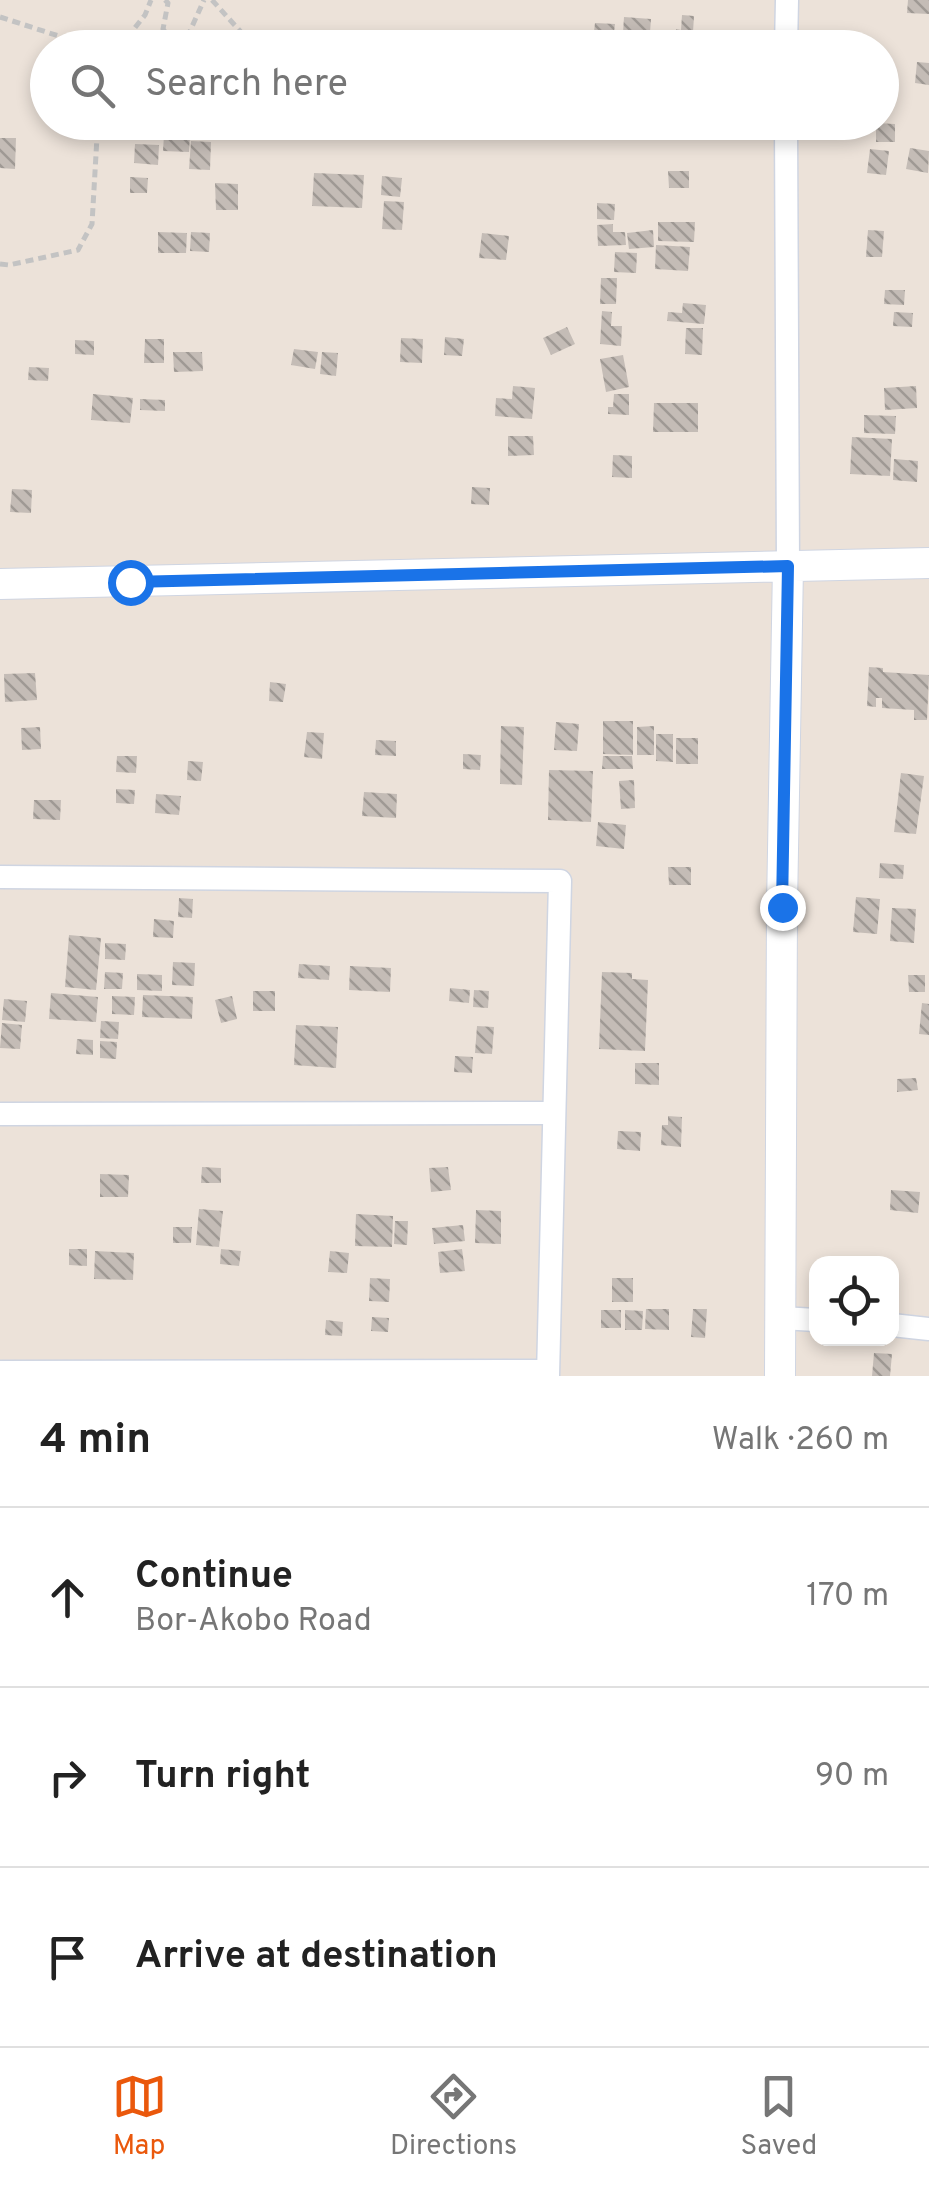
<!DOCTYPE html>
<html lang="en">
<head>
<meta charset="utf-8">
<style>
	:root { --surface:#fff; --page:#f2f2f2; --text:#222; --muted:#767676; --line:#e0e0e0; --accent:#ea580c }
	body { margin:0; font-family:Overpass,sans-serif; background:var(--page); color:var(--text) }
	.controls { position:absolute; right:30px; bottom:30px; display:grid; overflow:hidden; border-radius:20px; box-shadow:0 5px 15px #0003 }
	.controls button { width:90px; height:90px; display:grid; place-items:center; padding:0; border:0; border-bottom:2px solid var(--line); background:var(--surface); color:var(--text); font:50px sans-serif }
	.stop { position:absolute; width:30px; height:30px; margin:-22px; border:8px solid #1a73e8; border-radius:50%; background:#fff }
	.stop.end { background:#1a73e8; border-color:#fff; box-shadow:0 2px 10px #0008 }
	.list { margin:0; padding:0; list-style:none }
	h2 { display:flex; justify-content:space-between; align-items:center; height:130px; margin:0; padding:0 40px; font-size:42px }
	h2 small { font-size:32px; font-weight:400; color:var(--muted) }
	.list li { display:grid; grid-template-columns:65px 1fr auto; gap:30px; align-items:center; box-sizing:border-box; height:180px; padding:0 40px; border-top:2px solid var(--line) }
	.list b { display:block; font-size:38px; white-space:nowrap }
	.list p { margin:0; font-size:32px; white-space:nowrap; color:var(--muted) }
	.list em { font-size:32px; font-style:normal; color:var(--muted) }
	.icon { flex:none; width:55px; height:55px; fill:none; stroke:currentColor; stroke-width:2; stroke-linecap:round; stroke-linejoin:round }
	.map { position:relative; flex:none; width:929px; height:1376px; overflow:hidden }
	.search { position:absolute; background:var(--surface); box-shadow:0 5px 15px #0003; left:30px; right:30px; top:30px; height:110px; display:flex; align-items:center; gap:25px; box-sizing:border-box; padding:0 35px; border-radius:55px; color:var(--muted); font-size:38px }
	.sheet { height:670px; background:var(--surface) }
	nav { display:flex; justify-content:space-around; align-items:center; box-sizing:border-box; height:140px; border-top:2px solid var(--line); background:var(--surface); font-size:28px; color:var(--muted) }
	nav a { display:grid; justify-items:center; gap:5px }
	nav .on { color:var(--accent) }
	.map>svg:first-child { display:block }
	.building { fill:url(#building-back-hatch) }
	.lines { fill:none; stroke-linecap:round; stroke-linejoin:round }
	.street-casing { stroke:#cfd5e2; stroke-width:25 }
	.secondary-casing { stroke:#cfd5e2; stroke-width:32 }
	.path { stroke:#c3c3c3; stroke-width:5; stroke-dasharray:8 5; stroke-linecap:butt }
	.street { stroke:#fff; stroke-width:22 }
	.secondary { stroke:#fff; stroke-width:30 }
	.route { stroke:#1a73e8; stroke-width:12 }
</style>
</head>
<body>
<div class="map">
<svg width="929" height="1376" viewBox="0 0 929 1376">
	<defs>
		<pattern id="building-back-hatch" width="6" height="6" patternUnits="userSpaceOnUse" patternTransform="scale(2.5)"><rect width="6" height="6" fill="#c4bcb6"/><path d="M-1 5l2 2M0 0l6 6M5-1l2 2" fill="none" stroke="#9f9994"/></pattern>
	</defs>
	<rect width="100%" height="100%" fill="#ece2d9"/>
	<path class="building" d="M 908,0 L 929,0 L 929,14 L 907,13 Z
		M 682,15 L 694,16 L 693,32 L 705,33 L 704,48 L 675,48 L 676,29 L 681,30 Z
		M 624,17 L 651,19 L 649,46 L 626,45 L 627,33 L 623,33 Z
		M 595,23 L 615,24 L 613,41 L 593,40 Z
		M 917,62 L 929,63 L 929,85 L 915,83 Z
		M 876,123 L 895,124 L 895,142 L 876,142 Z
		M 164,135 L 190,136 L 189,152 L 163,151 Z
		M 0,138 L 16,138 L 15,169 L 0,168 Z
		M 191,141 L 211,142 L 210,170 L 189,169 Z
		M 135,144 L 159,145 L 158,165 L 134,163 Z
		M 910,148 L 929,151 L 928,173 L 906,169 Z
		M 870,149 L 889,151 L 886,175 L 867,173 Z
		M 668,171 L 689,171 L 689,188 L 669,188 Z
		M 314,173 L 364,175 L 362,208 L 312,206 Z
		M 382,176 L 402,178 L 400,197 L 381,195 Z
		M 130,177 L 148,178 L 147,193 L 130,193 Z
		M 215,183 L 238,184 L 238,210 L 216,210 Z
		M 384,201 L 404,202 L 402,230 L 382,229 Z
		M 597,203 L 615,204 L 614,220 L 597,219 Z
		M 658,222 L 695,222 L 694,242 L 658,241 Z
		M 613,224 L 613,232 L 625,232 L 626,245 L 598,246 L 597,225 Z
		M 653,230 L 654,247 L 629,249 L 627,233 Z
		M 868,230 L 884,231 L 882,257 L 866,257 Z
		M 158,232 L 187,233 L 186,253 L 158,253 Z
		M 191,232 L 210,233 L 209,252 L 190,251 Z
		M 482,233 L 509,236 L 506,260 L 479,258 Z
		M 656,245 L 690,247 L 688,271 L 655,269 Z
		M 615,252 L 637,253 L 636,273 L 614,272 Z
		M 601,278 L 617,278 L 616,304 L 600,304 Z
		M 885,290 L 905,290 L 904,305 L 884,304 Z
		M 683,303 L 706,305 L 704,324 L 667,321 L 668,312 L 682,313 Z
		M 602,311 L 612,312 L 611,326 L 622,326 L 621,346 L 600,344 Z
		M 894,312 L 913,313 L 912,327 L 893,326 Z
		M 567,327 L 575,344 L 551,355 L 543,338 Z
		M 686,328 L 703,328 L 702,355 L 685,354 Z
		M 445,337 L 464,339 L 462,356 L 444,355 Z
		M 401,338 L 423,339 L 422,363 L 400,362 Z
		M 145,339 L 164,339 L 164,363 L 144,363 Z
		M 75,340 L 94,341 L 94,355 L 75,354 Z
		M 294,349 L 318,352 L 315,369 L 291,365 Z
		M 173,352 L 202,352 L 203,371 L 174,372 Z
		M 322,352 L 338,353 L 336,376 L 320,374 Z
		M 623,355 L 629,387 L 606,392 L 600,359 Z
		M 29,367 L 49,368 L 48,381 L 28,380 Z
		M 513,386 L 535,388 L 532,419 L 495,416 L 496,398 L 512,399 Z
		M 916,386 L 917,408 L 885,410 L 884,388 Z
		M 93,394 L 133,398 L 130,423 L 91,420 Z
		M 614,394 L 629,394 L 629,415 L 608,414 L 608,407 L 613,407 Z
		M 140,399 L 165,400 L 165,411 L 140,410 Z
		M 654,403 L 698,403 L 698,432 L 653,432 Z
		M 864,415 L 896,416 L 895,434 L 864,433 Z
		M 508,436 L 533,436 L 534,455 L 508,456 Z
		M 852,437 L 892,439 L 890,476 L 850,474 Z
		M 613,455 L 632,456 L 632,478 L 612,477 Z
		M 894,459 L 918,461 L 917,482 L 893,480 Z
		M 472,487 L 490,488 L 489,505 L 471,504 Z
		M 12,489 L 32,490 L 31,513 L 10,512 Z
		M 869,667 L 883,668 L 883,672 L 929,675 L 927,720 L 914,720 L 914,710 L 882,708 L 882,698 L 876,698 L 876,707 L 867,706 Z
		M 35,673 L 37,700 L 5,702 L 4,674 Z
		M 270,682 L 286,684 L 283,702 L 269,701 Z
		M 603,721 L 633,721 L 633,755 L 603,754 Z
		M 556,722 L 579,724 L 577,751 L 554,750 Z
		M 501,726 L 524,727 L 522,785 L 500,784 Z
		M 654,726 L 654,755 L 637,755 L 637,727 Z
		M 40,727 L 41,749 L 22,750 L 21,728 Z
		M 307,732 L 324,733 L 322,759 L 304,757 Z
		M 656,734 L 673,734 L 673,762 L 656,761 Z
		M 676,738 L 698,738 L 698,764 L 676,764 Z
		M 376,740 L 396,741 L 396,756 L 375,755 Z
		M 463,754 L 481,755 L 480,770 L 463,769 Z
		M 117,756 L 137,756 L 136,773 L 116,772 Z
		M 603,756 L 632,756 L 633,769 L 602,769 Z
		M 188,761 L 203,762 L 201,781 L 187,780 Z
		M 549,770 L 593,771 L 591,822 L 548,820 Z
		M 901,773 L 924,776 L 916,834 L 894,832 Z
		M 634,780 L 635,808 L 621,809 L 619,781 Z
		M 116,789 L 135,790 L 134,804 L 116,803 Z
		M 364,792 L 397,794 L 396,818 L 362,816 Z
		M 156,794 L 181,796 L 179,815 L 155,813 Z
		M 34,800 L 61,800 L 60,820 L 33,819 Z
		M 598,822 L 626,825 L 624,849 L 596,846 Z
		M 880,863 L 904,865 L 903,879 L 879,878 Z
		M 668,867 L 691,867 L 691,885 L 669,885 Z
		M 856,897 L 880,899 L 877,934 L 853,932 Z
		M 179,898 L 193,899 L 192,918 L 178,917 Z
		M 892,908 L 916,909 L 914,943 L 890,941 Z
		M 154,919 L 174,921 L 173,938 L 153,937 Z
		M 69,935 L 101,938 L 96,990 L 65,987 Z
		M 105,943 L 126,944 L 125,960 L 105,959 Z
		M 173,962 L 195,963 L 194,986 L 172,985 Z
		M 299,964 L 330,966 L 329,980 L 298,978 Z
		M 350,966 L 391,968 L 390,992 L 349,990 Z
		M 105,972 L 123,973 L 122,989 L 104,989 Z
		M 602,972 L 632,973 L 632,979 L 648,980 L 645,1051 L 599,1049 Z
		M 137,974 L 162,975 L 162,991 L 137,990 Z
		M 908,975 L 925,975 L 925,992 L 909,992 Z
		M 450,988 L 470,990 L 469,1003 L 449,1001 Z
		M 474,990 L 489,991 L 488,1008 L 473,1007 Z
		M 253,991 L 275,991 L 275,1011 L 253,1011 Z
		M 51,993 L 98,997 L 96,1022 L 49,1019 Z
		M 143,995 L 193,997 L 192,1019 L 142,1017 Z
		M 112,996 L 135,997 L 134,1015 L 112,1014 Z
		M 232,996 L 237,1019 L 221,1023 L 215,1000 Z
		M 4,999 L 27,1001 L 25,1022 L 2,1020 Z
		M 922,1003 L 929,1004 L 929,1035 L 919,1034 Z
		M 101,1021 L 119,1022 L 118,1039 L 100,1038 Z
		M 2,1023 L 22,1025 L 20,1049 L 0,1048 Z
		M 296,1025 L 338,1027 L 336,1068 L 294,1065 Z
		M 477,1026 L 494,1027 L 492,1054 L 475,1053 Z
		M 77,1039 L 93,1040 L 93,1055 L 76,1054 Z
		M 100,1041 L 117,1042 L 116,1059 L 100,1058 Z
		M 455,1056 L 473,1057 L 472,1073 L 454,1072 Z
		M 635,1063 L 659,1063 L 659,1085 L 635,1084 Z
		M 916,1078 L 918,1090 L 897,1092 L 897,1079 Z
		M 668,1116 L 682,1117 L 681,1147 L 661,1145 L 662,1125 L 668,1125 Z
		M 618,1131 L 641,1132 L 640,1151 L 617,1149 Z
		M 202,1167 L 221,1168 L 221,1183 L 201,1183 Z
		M 448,1167 L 451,1190 L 431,1192 L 429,1168 Z
		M 100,1174 L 129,1175 L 128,1197 L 100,1197 Z
		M 891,1190 L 920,1192 L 918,1213 L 890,1210 Z
		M 199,1209 L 223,1211 L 219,1247 L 196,1245 Z
		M 476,1210 L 501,1211 L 501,1244 L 475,1243 Z
		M 356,1214 L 393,1216 L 392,1247 L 355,1246 Z
		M 395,1221 L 408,1221 L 407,1245 L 394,1244 Z
		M 463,1225 L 465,1241 L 434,1244 L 432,1228 Z
		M 173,1227 L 192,1227 L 191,1243 L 173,1243 Z
		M 69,1249 L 87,1249 L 87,1266 L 69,1265 Z
		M 221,1249 L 241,1251 L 239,1266 L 220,1264 Z
		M 462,1249 L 465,1271 L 440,1273 L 438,1252 Z
		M 95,1251 L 134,1253 L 133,1280 L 94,1279 Z
		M 330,1251 L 349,1253 L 347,1273 L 328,1272 Z
		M 370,1278 L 390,1279 L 389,1302 L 369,1301 Z
		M 612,1278 L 633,1278 L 633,1302 L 612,1302 Z
		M 646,1309 L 669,1309 L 669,1330 L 645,1329 Z
		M 693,1309 L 707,1309 L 705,1338 L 691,1337 Z
		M 601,1310 L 621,1310 L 621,1328 L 601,1328 Z
		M 625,1310 L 643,1311 L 642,1330 L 625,1330 Z
		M 372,1317 L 389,1318 L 388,1332 L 371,1331 Z
		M 326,1320 L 343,1322 L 342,1336 L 325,1335 Z
		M 874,1353 L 892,1354 L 890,1376 L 872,1376 Z"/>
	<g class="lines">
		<g class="street-casing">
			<path id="street" d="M 786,48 L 787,0
				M 786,122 L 788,566
				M 0,877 L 560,881 L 548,1376
				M 0,1114 L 554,1113
				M 781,1318 L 816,1320
				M 892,1325 L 929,1329
				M 0,1372 L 548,1371"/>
		</g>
		<g class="secondary-casing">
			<path id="secondary" d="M 0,584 L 929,563
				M 780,1376 L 782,907 L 788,566"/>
		</g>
		<path class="path" d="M 165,0 L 168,3 L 163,29 L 173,44 L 181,43 L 190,31 L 204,0
			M 212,0 L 250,42
			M 0,17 L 68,39 L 79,48
			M 119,48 L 145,15 L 151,0
			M 0,264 L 9,265 L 78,250 L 92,224 L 97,137 L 92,122"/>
		<use href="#street" class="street"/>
		<use href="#secondary" class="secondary"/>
	</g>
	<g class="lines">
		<path class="route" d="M 130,582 L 788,566 L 782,907"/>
	</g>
</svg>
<div class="controls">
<button><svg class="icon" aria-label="locate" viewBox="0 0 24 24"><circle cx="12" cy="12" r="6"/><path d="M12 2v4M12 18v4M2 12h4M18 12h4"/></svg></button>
</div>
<div class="stop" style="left:130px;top:582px"></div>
<div class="stop end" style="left:782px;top:907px"></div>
<div class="search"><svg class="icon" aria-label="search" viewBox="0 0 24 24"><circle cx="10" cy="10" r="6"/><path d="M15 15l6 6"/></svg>Search here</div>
</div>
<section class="sheet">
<h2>4 min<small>Walk · 260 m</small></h2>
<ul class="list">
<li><svg class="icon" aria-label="ahead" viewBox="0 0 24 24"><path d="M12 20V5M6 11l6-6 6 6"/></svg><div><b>Continue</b><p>Bor-Akobo Road</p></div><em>170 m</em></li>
<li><svg class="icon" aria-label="right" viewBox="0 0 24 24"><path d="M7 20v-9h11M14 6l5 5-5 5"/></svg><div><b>Turn right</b></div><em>90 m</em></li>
<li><svg class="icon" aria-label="arrive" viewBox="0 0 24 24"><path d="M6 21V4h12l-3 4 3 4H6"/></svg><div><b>Arrive at destination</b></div></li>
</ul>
</section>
<nav>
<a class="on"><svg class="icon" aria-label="map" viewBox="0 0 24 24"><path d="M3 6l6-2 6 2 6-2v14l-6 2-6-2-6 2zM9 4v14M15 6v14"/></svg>Map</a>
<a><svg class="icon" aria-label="directions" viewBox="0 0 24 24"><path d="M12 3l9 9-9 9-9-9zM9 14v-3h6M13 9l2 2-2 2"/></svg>Directions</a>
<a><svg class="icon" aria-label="saved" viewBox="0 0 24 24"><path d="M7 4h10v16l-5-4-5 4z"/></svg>Saved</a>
</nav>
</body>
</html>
